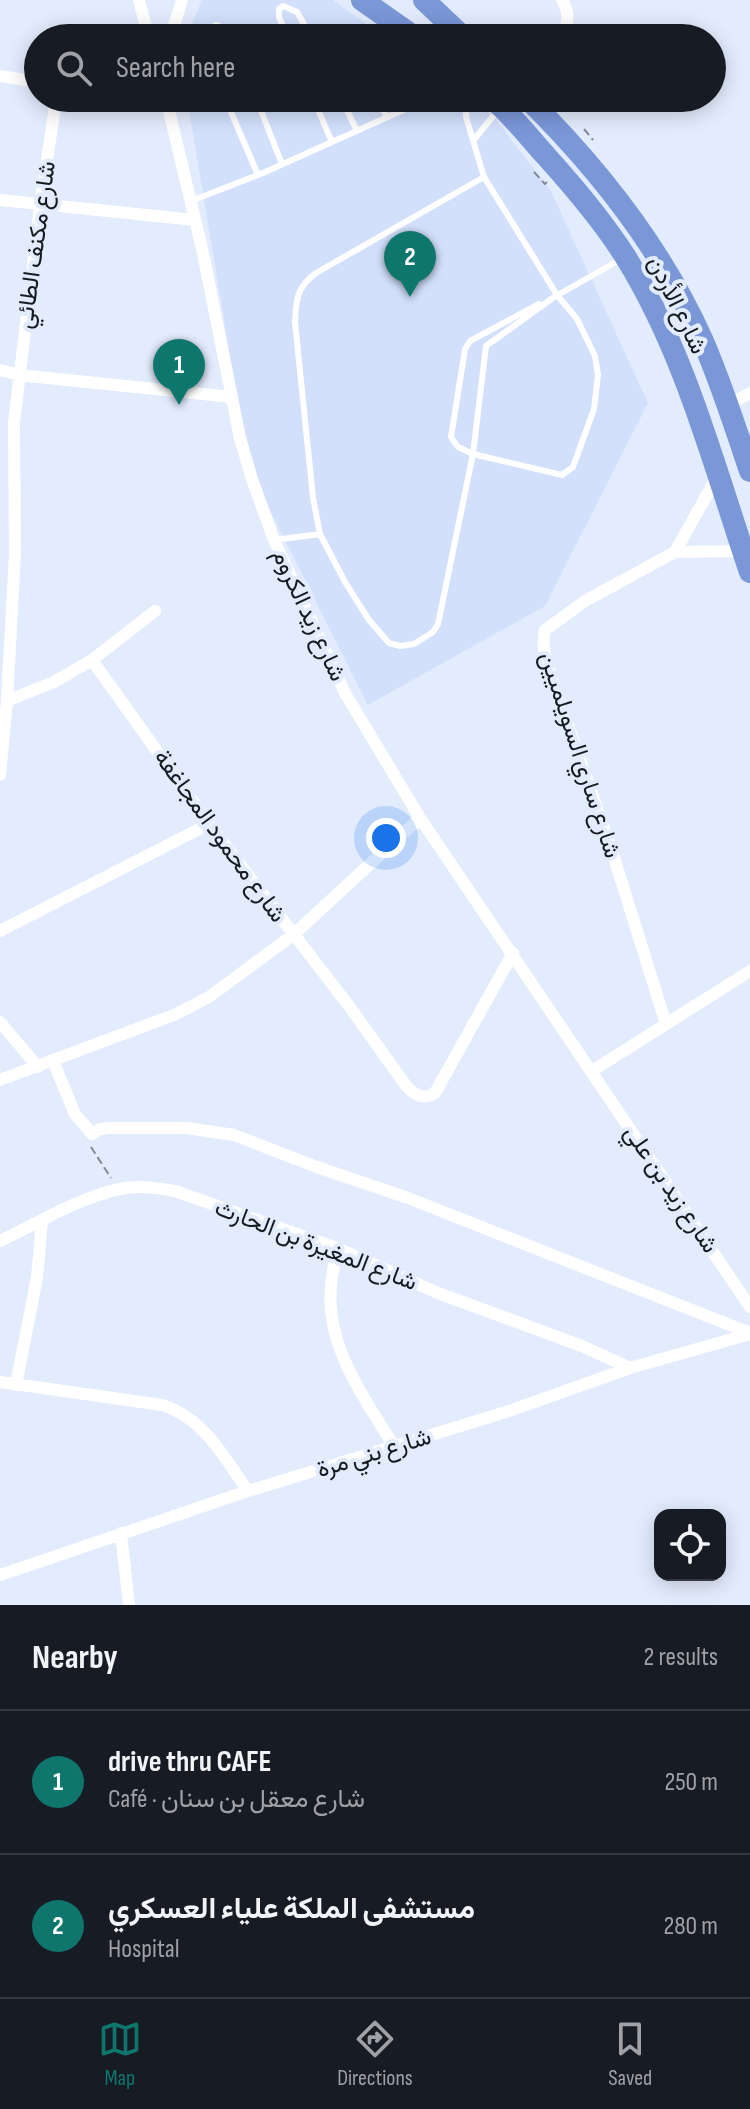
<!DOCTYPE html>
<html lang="en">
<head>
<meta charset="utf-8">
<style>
	:root { --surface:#171b24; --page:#242831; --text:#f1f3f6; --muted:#9ea1a6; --line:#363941; --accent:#0f766e }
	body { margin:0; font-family:"Sofia Sans Condensed",Vazirmatn,sans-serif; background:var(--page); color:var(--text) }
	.controls { position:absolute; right:24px; bottom:24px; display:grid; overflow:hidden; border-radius:16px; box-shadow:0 4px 20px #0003 }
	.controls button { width:72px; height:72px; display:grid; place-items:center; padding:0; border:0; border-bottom:2px solid var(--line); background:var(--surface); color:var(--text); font:40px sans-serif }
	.you { position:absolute; left:386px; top:838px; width:28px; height:28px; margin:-20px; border:6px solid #fff; border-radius:50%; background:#1a73e8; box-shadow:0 0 0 12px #1a73e833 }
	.badge { display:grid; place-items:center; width:52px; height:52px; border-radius:50%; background:var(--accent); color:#fff; font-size:26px; font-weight:700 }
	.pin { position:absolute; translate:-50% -66px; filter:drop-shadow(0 2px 4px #0008) }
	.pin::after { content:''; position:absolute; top:42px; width:28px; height:24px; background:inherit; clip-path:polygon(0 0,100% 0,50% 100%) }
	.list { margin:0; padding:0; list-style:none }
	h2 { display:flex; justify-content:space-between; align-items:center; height:104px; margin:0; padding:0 32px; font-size:34px }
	h2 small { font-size:26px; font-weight:400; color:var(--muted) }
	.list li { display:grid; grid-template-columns:52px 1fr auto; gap:24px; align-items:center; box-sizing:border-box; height:144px; padding:0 32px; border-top:2px solid var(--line) }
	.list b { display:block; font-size:30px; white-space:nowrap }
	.list p { margin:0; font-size:26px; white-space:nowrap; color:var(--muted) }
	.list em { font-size:26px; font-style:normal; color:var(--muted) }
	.icon { flex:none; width:44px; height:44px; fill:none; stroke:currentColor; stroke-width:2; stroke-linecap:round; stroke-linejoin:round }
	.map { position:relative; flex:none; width:750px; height:1605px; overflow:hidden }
	.search { position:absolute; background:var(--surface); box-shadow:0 4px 20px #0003; left:24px; right:24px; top:24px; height:88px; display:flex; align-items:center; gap:20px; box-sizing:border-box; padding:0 28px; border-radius:44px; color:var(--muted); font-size:30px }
	.sheet { height:392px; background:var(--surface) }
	nav { display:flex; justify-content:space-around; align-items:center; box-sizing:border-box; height:112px; border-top:2px solid var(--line); background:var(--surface); font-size:22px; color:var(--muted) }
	nav a { display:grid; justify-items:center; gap:4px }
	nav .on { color:var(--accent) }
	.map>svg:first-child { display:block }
	.built { fill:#d3e0fc }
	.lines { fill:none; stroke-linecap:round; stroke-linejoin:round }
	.path { stroke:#838a96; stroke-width:2; stroke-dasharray:8 4; stroke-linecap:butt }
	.lane { stroke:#fff; stroke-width:6 }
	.street { stroke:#fff; stroke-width:12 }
	.highway { stroke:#7a97d8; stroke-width:22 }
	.labels { text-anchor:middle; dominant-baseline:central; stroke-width:8; stroke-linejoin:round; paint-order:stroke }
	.street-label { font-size:24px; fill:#161a21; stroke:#e3ecfd }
</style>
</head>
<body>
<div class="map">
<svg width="750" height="1605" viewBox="0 0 750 1605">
	<rect width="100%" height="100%" fill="#e3ecfd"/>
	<path class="built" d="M 202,0 L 333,0 L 385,38 L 186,38 Z
		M 187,98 L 469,98 L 493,116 L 551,191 L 648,403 L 545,606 L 368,705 L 249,469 Z"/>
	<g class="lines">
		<path class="path" d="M 584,129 L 593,140
			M 534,172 L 545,184 L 547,182
			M 91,1147 L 111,1178"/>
		<path class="lane" d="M 206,38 L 208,30 L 216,25 L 224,28 L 233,38
			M 288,38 L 279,17 L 279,9 L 283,6 L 297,12 L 312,38
			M 225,98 L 258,175
			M 256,98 L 282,164
			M 313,98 L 332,142
			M 341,98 L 357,131
			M 377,98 L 387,117
			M 466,98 L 466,117 L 484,177 L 557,295 L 577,319 L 595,356 L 598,375 L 594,409 L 573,467 L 562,475 L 473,454 L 458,447 L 451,437 L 465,349 L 470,341 L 539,304
			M 473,141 L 498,110
			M 484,177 L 316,273 C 297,287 296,299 295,322 L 313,498 L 320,534 L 345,582 L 369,620 L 389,643 L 400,646 L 414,644 L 433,632 L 438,624 L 473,454 L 486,346 L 557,295
			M 191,201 L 263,173 L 430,98
			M 556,296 L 623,258
			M 274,540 L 320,534"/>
		<path class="street" d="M 139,0 L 149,38
			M 170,38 L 182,0
			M 557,38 C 569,26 571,15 562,0
			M 0,76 L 38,82
			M 166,98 L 203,253 L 240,438 L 252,479 L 274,540 L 345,693 L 420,818 L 750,1307
			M 0,200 L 195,220
			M 0,370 L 19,375 L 232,397
			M 728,405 L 750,393
			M 675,552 L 718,475
			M 92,660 L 155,611
			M 7,701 L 54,682 L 92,660 L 209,824 L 349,1006 L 407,1087 C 415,1095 424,1100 435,1093 L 513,953
			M 0,775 L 7,701 L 15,554 L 14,423 L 40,205 L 55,107 L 54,98
			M 0,931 L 209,824
			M 0,1022 L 38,1067
			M 666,1024 L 612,851 L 550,673 C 546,658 541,646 545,630 L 585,601 L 675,552 L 743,551
			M 53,1061 L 75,1114 L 92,1134 L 100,1129 L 110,1128 L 187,1128 L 234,1135 L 317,1167 L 408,1198 L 750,1333
			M 592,1071 L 750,971
			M 0,1080 L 174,1015 L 209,997 L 293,935 L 420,818
			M 0,1241 C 36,1224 80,1197 120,1189 C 138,1185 157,1188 175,1191 L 337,1248 L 438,1293 L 582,1346 L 630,1368
			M 337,1248 C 335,1261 332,1273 331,1286 C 325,1345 364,1398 394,1446
			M 0,1382 L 162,1405 C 204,1418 223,1456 248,1491
			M 16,1385 L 37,1277 L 42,1221
			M 121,1533 L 129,1605
			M 0,1575 L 248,1491 L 506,1412 L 630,1368 L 750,1334"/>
		<path class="highway" d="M 362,0 L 416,38
			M 424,0 L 464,38
			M 492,98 C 512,115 528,136 546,156 C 574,187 602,220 625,256 C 685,352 714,466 750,572
			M 527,98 C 598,168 661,248 702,339 C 721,382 735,427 750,471"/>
	</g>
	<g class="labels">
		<g class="street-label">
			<text transform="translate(36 245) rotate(-82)">شارع مكنف الطائي</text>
			<text transform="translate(677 305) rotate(64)">شارع الأردن</text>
			<text transform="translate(309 615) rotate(65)">شارع زيد الكروم</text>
			<text transform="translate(580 755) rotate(72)">شارع ساري السويلميين</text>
			<text transform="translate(220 836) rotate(54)">شارع محمود المجاغفة</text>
			<text transform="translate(671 1189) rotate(56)">شارع زيد بن علي</text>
			<text transform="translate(316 1245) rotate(21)">شارع المغيرة بن الحارث</text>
			<text transform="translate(374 1453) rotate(-17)">شارع بني مرة</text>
		</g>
	</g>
</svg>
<div class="controls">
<button><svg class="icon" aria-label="locate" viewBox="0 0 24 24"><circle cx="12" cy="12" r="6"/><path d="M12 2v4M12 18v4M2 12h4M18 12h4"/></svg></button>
</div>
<div class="you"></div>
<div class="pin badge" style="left:179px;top:405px">1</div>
<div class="pin badge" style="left:410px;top:297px">2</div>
<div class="search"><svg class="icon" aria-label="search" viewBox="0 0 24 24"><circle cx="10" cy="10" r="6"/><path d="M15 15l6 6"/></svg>Search here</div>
</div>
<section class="sheet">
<h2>Nearby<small>2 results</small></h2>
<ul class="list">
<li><span class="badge">1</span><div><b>drive thru CAFE</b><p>Café · شارع معقل بن سنان</p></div><em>250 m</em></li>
<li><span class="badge">2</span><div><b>مستشفى الملكة علياء العسكري</b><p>Hospital</p></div><em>280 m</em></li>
</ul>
</section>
<nav>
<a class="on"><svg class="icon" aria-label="map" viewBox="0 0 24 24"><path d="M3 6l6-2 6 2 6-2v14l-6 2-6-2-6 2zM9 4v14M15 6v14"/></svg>Map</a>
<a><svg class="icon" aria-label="directions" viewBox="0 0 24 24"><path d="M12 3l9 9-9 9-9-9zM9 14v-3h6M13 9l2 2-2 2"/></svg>Directions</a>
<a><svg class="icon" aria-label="saved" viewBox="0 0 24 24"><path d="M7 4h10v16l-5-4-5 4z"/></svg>Saved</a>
</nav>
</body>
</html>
